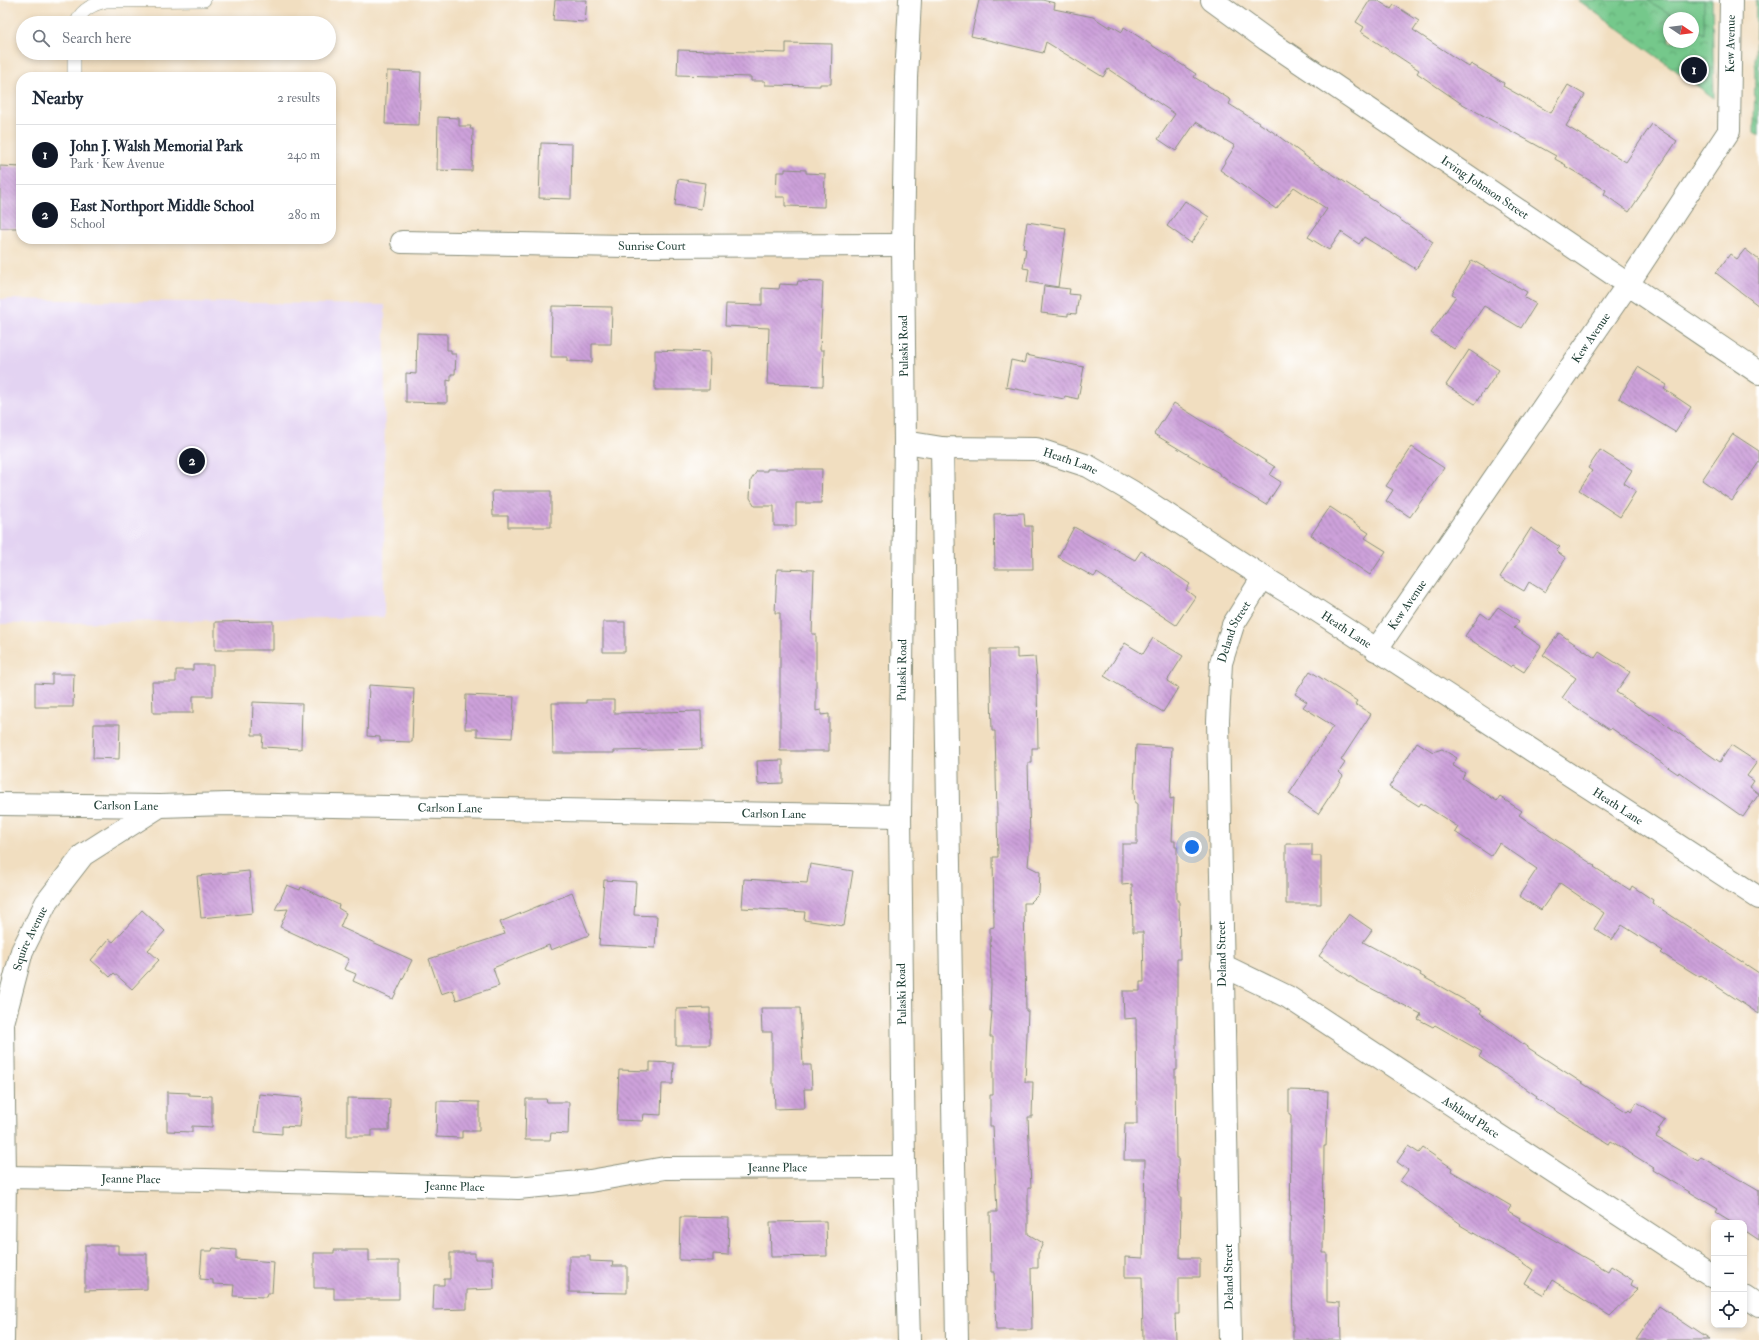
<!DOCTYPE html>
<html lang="en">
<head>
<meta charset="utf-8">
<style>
	:root { --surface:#fff; --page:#f2f2f3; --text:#1f2937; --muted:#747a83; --line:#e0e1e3; --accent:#111827 }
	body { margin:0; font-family:"IM FELL Double Pica",serif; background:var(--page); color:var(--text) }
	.controls { position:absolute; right:12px; bottom:12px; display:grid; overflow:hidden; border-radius:8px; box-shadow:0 2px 6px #0003 }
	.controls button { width:36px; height:36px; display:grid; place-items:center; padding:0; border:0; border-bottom:1px solid var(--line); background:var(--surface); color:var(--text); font:20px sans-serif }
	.compass { position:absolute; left:1663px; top:12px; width:36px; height:36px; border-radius:50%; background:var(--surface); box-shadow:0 2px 6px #0003; rotate:103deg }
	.you { position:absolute; left:1192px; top:847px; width:14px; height:14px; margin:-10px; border:3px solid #fff; border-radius:50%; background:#1a73e8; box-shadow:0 0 0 6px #1a73e833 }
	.badge { display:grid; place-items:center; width:26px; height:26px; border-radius:50%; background:var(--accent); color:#fff; font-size:13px; font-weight:700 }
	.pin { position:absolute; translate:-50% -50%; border:2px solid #fff; box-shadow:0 1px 4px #0006 }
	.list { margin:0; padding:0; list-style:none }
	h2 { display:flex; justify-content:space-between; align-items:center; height:52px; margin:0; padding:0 16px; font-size:17px }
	h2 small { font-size:13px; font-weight:400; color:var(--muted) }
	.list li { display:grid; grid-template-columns:26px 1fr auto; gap:12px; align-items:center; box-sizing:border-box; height:60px; padding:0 16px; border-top:1px solid var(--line) }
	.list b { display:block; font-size:15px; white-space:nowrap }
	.list p { margin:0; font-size:13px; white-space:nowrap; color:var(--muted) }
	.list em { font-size:13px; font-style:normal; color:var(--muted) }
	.icon { flex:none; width:22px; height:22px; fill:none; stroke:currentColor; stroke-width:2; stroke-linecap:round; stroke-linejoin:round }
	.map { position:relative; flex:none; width:1759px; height:1340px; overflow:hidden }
	.search { position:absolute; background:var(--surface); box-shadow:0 2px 6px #0003; left:16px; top:16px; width:320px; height:44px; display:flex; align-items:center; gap:10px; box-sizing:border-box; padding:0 14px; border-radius:22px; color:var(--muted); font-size:15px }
	.panel { position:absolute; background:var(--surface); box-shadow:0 2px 6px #0003; left:16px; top:72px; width:320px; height:172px; border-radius:16px }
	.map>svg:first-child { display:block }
	.built { fill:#e3d3f2 }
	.park { fill:url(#park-crowns); stroke:#4a8260; fill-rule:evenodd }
	.pitch { fill:#75c88b; stroke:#4a8260 }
	.building { fill:url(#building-back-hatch) }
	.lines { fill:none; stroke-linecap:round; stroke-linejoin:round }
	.service-casing { stroke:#888e7a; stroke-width:14 }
	.minor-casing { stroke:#888e7a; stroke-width:24 }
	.secondary-casing { stroke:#888e7a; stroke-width:24 }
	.service { stroke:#fff; stroke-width:13 }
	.minor { stroke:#fff; stroke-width:22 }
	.secondary { stroke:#fff; stroke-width:22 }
	.labels { text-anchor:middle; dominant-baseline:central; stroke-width:4; stroke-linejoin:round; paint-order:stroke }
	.street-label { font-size:12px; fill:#1f3d34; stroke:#fff }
</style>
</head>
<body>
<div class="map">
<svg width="1759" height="1340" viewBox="0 0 1759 1340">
	<defs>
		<pattern id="park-crowns" width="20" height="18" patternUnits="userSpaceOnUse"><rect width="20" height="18" fill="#75c88b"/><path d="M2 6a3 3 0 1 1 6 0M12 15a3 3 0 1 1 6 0" fill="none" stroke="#5fa472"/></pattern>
		<pattern id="building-back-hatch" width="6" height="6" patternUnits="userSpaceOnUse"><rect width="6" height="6" fill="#cda1da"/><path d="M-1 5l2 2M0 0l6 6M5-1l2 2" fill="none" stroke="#a684b2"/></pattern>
	</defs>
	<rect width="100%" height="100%" fill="#fff"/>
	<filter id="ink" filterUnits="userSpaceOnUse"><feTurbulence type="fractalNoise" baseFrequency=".025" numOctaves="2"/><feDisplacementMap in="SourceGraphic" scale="8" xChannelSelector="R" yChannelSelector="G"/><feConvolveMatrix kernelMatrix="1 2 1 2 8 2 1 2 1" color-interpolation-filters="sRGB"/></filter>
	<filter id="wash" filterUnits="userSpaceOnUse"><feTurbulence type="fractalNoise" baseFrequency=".012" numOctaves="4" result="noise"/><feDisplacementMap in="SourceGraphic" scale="16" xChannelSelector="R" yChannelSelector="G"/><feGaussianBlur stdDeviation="0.9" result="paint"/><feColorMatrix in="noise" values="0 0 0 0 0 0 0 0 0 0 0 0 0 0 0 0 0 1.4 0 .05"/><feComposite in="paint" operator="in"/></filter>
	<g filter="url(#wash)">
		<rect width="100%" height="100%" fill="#f1dec0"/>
		<path class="built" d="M 0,299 L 385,305 L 384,617 L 0,624 Z"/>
		<path class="park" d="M 1578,0 L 1712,0 L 1714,98 ZM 1669,18 L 1693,18 L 1693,42 L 1669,42 Z
			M 1756,0 L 1759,0 L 1759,136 L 1754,132 Z"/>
		<path class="pitch" d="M 1647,0 L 1704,0 L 1704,34 L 1693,27 L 1693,18 L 1677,18 Z"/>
		<g id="blocks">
			<path class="building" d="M 555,0 L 587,0 L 585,22 L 553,20 Z
				M 979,0 L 1042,0 L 1055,3 L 1054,9 L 1093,17 L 1110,28 L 1110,25 L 1122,32 L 1124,27 L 1196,74 L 1194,77 L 1231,100 L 1229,104 L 1273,132 L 1312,161 L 1379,204 L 1378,205 L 1433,242 L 1416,269 L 1364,237 L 1359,244 L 1341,232 L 1329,250 L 1308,237 L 1327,209 L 1294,187 L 1276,209 L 1220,170 L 1235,146 L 1196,122 L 1176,151 L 1158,139 L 1175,114 L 1108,69 L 1103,77 L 1046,42 L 1043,53 L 971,36 Z
				M 1370,0 L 1377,0 L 1391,9 L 1394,5 L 1419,21 L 1413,30 L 1469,67 L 1471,64 L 1504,83 L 1503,86 L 1551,113 L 1568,85 L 1585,95 L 1566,126 L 1626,162 L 1652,124 L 1677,141 L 1629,212 L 1604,194 L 1606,190 L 1565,166 L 1566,165 L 1555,159 L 1556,156 L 1459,102 L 1417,73 L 1419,70 L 1361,32 L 1364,27 L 1356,22 Z
				M 786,43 L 832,44 L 831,84 L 820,84 L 820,86 L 765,85 L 765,81 L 751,81 L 751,77 L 677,75 L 678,50 L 786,53 Z
				M 387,71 L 421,72 L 419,125 L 385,124 Z
				M 438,117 L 459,118 L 459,126 L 471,126 L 470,129 L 473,129 L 472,171 L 437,170 Z
				M 541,143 L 572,144 L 571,199 L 539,198 Z
				M 0,166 L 21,167 L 21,228 L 0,228 Z
				M 785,169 L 806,170 L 806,173 L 825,174 L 824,207 L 785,206 L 785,197 L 776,197 L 777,172 L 785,172 Z
				M 678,179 L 705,183 L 701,209 L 675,205 Z
				M 1185,201 L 1209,217 L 1191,243 L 1167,226 Z
				M 1027,222 L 1066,228 L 1058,287 L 1027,282 L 1029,269 L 1023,268 L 1026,249 L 1023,248 Z
				M 1745,249 L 1759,260 L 1759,306 L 1716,273 L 1730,254 L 1737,259 Z
				M 1472,260 L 1527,292 L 1524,297 L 1536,304 L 1521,328 L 1484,306 L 1454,349 L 1431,333 L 1456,296 L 1452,294 Z
				M 798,281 L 823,282 L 820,350 L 824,350 L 823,386 L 767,384 L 769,328 L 725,326 L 726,304 L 762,305 L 762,288 L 779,289 L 780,284 L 797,285 Z
				M 1044,286 L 1070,289 L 1069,294 L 1079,295 L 1076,314 L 1068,313 L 1068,316 L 1041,313 Z
				M 552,306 L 612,307 L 611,344 L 592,344 L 592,362 L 567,361 L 567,357 L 551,357 Z
				M 417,333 L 447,334 L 447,350 L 451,350 L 451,354 L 456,354 L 455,374 L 451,374 L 451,381 L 447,380 L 447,403 L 406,402 L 406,373 L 416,374 Z
				M 655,350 L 710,352 L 709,390 L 655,390 Z
				M 1469,350 L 1499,370 L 1485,391 L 1484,390 L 1475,404 L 1446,385 Z
				M 1026,355 L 1084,367 L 1078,399 L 1065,396 L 1064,399 L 1006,387 L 1011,360 L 1024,363 Z
				M 1638,367 L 1667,385 L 1664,389 L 1691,407 L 1675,432 L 1619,398 Z
				M 1174,403 L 1275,467 L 1270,475 L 1281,482 L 1266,505 L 1232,484 L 1219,474 L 1219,473 L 1154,434 Z
				M 1733,434 L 1759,451 L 1759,462 L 1732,501 L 1702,480 Z
				M 1412,447 L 1444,468 L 1410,517 L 1386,501 L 1393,490 L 1386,486 Z
				M 1600,450 L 1632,470 L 1624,483 L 1636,491 L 1620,517 L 1579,490 L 1592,471 L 1588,468 Z
				M 767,469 L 822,469 L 821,503 L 796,503 L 796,526 L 774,526 L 774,506 L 755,506 L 750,498 L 751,480 L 757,471 L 767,471 Z
				M 492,491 L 551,491 L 551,527 L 508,527 L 508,516 L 493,516 Z
				M 1330,507 L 1369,533 L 1365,538 L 1386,551 L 1370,575 L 1311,535 Z
				M 1024,513 L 1025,526 L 1032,526 L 1033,569 L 995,569 L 994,514 Z
				M 1074,527 L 1135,560 L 1141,551 L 1190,584 L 1186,590 L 1195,597 L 1176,625 L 1097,573 L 1094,577 L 1058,557 Z
				M 1531,528 L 1560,547 L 1556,551 L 1566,558 L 1545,592 L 1529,582 L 1524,591 L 1500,577 Z
				M 777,569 L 814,570 L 812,634 L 816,634 L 816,711 L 821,710 L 821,715 L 829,714 L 829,751 L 780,751 L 780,613 L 775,613 Z
				M 1498,607 L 1519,621 L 1514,628 L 1541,646 L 1524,672 L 1513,665 L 1511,667 L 1465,636 L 1481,613 L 1489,619 Z
				M 273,621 L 273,650 L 215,650 L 215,622 Z
				M 603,622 L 625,622 L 625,652 L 603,652 Z
				M 1559,633 L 1595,658 L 1599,652 L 1630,672 L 1616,692 L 1650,715 L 1651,714 L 1720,762 L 1731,745 L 1757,762 L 1747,776 L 1754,781 L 1750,787 L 1759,794 L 1743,817 L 1679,772 L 1678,774 L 1611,728 L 1610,730 L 1562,698 L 1576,678 L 1543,655 Z
				M 1153,638 L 1183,656 L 1167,681 L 1178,688 L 1163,712 L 1104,676 L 1125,643 L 1143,654 Z
				M 990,649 L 1017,649 L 1017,658 L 1035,657 L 1037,679 L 1038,748 L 1032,748 L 1032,763 L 1028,763 L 1030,842 L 1028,866 L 1040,872 L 1039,894 L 1030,903 L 1024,903 L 1026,1011 L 1028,1011 L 1025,1082 L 1033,1082 L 1032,1117 L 1028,1117 L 1031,1188 L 1028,1188 L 1028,1234 L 1043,1243 L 1038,1254 L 1038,1268 L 1031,1268 L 1032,1330 L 996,1330 L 994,1272 L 991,1272 L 990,1212 L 997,1212 L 993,1126 L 990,1126 L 990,1095 L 993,1095 L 993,1037 L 990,1037 L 992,1011 L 990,1011 L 991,985 L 990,928 L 994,927 L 993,857 L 998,857 L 995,731 L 992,731 Z
				M 193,665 L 213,665 L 213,696 L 193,696 L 193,713 L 153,713 L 152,682 L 176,682 L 176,670 L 193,670 Z
				M 1310,671 L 1357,701 L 1355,704 L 1371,714 L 1341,760 L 1345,763 L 1339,772 L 1343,776 L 1318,814 L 1289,794 L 1333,726 L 1303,707 L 1307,702 L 1295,694 Z
				M 52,674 L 74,674 L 73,707 L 35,707 L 35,683 L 52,684 Z
				M 369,685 L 414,688 L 412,742 L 380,741 L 380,737 L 367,736 Z
				M 466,695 L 514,697 L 512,738 L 477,736 L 477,729 L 465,729 Z
				M 586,700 L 614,700 L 614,713 L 701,711 L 702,749 L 614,751 L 614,753 L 553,753 L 552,703 L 586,703 Z
				M 253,702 L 302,704 L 301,749 L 262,747 L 263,735 L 252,735 Z
				M 94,724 L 120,724 L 119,759 L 93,758 Z
				M 1417,742 L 1433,752 L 1442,749 L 1457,758 L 1452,765 L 1465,773 L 1462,778 L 1497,801 L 1500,797 L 1522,811 L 1519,815 L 1529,822 L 1595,866 L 1594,867 L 1630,890 L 1632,886 L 1653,900 L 1652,903 L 1759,973 L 1759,1014 L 1701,976 L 1700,977 L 1661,953 L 1663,951 L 1622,925 L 1612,940 L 1594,929 L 1604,913 L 1560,883 L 1541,910 L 1519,896 L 1537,869 L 1499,843 L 1491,856 L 1455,832 L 1458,827 L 1421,803 L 1419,806 L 1389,787 Z
				M 1136,745 L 1172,747 L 1170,799 L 1174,798 L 1172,841 L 1175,841 L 1175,847 L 1177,847 L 1177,901 L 1179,901 L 1180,959 L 1177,959 L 1177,1070 L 1175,1070 L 1176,1158 L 1178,1158 L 1179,1197 L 1181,1197 L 1180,1258 L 1200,1258 L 1200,1277 L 1179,1277 L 1179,1314 L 1175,1314 L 1176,1340 L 1143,1340 L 1142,1277 L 1125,1277 L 1125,1257 L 1143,1258 L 1145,1160 L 1124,1160 L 1125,1124 L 1137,1124 L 1136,1018 L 1124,1019 L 1123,991 L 1140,991 L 1140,982 L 1144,982 L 1143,932 L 1133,932 L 1132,884 L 1122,885 L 1122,844 L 1137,844 L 1137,803 L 1135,803 L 1134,793 Z
				M 783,760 L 783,783 L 758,784 L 757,761 Z
				M 1286,844 L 1312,844 L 1312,856 L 1321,856 L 1321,904 L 1286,904 Z
				M 810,864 L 853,871 L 844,926 L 804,920 L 805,912 L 742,908 L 744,879 L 807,883 Z
				M 249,871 L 253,913 L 201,918 L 197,876 Z
				M 604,880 L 636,882 L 634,915 L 657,916 L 655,948 L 599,945 Z
				M 287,885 L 300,890 L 301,887 L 339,905 L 338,908 L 346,913 L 340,927 L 412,960 L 393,999 L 353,981 L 356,974 L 344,969 L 349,959 L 280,927 L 288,909 L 275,910 Z
				M 572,892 L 589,935 L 551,950 L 549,945 L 493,968 L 499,986 L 456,1000 L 453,990 L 441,994 L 429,959 L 505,934 L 500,922 Z
				M 142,910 L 165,931 L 148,950 L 159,960 L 132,989 L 114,973 L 110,977 L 91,960 L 109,939 L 113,942 Z
				M 1349,914 L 1372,930 L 1363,942 L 1421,973 L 1420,975 L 1482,1010 L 1480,1013 L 1530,1049 L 1627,1112 L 1629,1110 L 1631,1112 L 1637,1102 L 1665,1120 L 1658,1130 L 1660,1131 L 1656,1137 L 1698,1161 L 1701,1157 L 1759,1191 L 1759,1240 L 1744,1230 L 1744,1223 L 1734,1223 L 1716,1212 L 1718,1209 L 1653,1170 L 1654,1168 L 1611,1141 L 1609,1144 L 1536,1098 L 1537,1096 L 1479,1057 L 1482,1052 L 1435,1025 L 1433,1027 L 1418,1019 L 1421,1014 L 1357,981 L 1319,956 Z
				M 710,1008 L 710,1045 L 676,1045 L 676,1009 Z
				M 761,1008 L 800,1008 L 803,1065 L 811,1065 L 812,1089 L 804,1089 L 805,1108 L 775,1109 L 774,1084 L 772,1084 L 772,1032 L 762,1032 Z
				M 650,1062 L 674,1063 L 673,1084 L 662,1084 L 661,1115 L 644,1114 L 643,1121 L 617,1120 L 619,1070 L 650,1071 Z
				M 1289,1090 L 1328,1091 L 1326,1146 L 1324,1146 L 1323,1253 L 1327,1253 L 1327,1302 L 1340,1303 L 1341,1340 L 1293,1340 L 1292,1256 L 1290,1256 L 1291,1114 L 1289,1114 Z
				M 167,1092 L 189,1093 L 189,1095 L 212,1096 L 212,1127 L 192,1126 L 192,1132 L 167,1131 Z
				M 259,1094 L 302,1098 L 299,1127 L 282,1126 L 282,1134 L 255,1132 Z
				M 347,1098 L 390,1099 L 389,1130 L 372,1130 L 372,1136 L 347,1136 Z
				M 526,1099 L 546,1099 L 547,1102 L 569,1102 L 568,1134 L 551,1133 L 550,1140 L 525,1140 Z
				M 437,1101 L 479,1102 L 479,1131 L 462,1131 L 462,1138 L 436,1137 Z
				M 1408,1146 L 1419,1153 L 1423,1148 L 1452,1168 L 1451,1171 L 1511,1206 L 1508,1211 L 1520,1218 L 1519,1220 L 1608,1271 L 1611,1266 L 1633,1280 L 1631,1285 L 1638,1289 L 1610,1316 L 1552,1280 L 1544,1295 L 1525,1284 L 1533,1270 L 1523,1263 L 1523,1262 L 1460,1225 L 1461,1224 L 1400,1181 L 1408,1170 L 1397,1162 Z
				M 680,1217 L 729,1218 L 728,1255 L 713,1254 L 713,1261 L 679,1260 Z
				M 826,1221 L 827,1256 L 771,1257 L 770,1222 Z
				M 85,1245 L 118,1245 L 118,1254 L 147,1254 L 147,1289 L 85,1291 Z
				M 213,1248 L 236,1250 L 236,1259 L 274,1262 L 272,1293 L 267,1293 L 266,1297 L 233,1296 L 234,1285 L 213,1284 L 213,1280 L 200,1279 L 202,1251 L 212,1251 Z
				M 334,1250 L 369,1250 L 369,1261 L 399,1261 L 399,1299 L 334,1299 L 334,1288 L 314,1288 L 314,1253 L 334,1253 Z
				M 450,1253 L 475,1253 L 475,1259 L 493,1259 L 494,1289 L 467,1290 L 467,1309 L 433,1310 L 434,1285 L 444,1285 L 444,1279 L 450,1279 Z
				M 569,1256 L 590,1256 L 590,1261 L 613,1262 L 612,1266 L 627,1266 L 627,1293 L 569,1292 Z
				M 1659,1306 L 1710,1340 L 1636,1340 Z"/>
		</g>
	</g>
	<g filter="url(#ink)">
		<use href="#blocks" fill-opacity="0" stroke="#888e7a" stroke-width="1"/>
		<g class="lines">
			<g class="service-casing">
				<path id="service" d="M 77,23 C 80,10 94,4 106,1 L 204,0
					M 74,77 L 74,53"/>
			</g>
			<g class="minor-casing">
				<g id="minor">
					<path id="s1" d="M 1212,0 L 1267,40 L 1759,373"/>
					<path id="s2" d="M 402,242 L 626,246 L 903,245"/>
					<path id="s3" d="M 905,442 L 942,448 L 1036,449 L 1088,466 L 1131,491 L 1263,577 L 1307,604 L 1759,898"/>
					<path d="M 942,448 L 957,1340"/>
					<path id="s4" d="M 1376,650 L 1628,284 L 1729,131 L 1731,0"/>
					<path id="s5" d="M 0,804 L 160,806 L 227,804 L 900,816"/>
					<path id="s6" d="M 1222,965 L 1288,997 L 1714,1277"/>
					<path id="s7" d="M 5,1177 L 206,1180 L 518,1188 L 590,1181 L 665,1168 L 904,1167"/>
					<path d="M 1744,1296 L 1759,1306"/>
					<path id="s8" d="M 3,1340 L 5,1177 L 3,1023 L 22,951 L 46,903 L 83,855 L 160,806"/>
					<path id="s9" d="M 1230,1340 L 1218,721 L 1221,663 L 1233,625 L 1263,577"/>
				</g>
			</g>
			<g class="secondary-casing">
				<g id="secondary">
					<path id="s10" d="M 909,1340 L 904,1167 L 900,816 L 905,442 L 903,245 L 906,78 L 910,0"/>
				</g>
			</g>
			<use href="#service" class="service"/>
			<use href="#minor" class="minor"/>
			<use href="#secondary" class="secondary"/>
		</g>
	</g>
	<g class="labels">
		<g class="street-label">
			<text stroke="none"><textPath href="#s4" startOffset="715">Kew Avenue</textPath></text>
			<text stroke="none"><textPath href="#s1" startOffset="331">Irving Johnson Street</textPath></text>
			<text stroke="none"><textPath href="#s2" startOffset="250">Sunrise Court</textPath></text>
			<text stroke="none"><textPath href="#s4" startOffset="379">Kew Avenue</textPath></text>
			<text transform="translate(904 346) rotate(-91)">Pulaski Road</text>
			<text stroke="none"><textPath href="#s3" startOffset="168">Heath Lane</textPath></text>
			<text stroke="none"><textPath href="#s4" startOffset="55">Kew Avenue</textPath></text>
			<text stroke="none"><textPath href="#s3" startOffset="492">Heath Lane</textPath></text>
			<text stroke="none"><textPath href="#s9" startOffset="711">Deland Street</textPath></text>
			<text stroke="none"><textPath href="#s10" startOffset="670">Pulaski Road</textPath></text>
			<text stroke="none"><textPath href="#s5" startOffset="126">Carlson Lane</textPath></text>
			<text stroke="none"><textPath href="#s3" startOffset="816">Heath Lane</textPath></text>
			<text stroke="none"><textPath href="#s5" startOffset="450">Carlson Lane</textPath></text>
			<text stroke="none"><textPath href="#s5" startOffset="774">Carlson Lane</textPath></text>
			<text stroke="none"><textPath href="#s8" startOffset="406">Squire Avenue</textPath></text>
			<text transform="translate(1222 954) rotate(-91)">Deland Street</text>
			<text transform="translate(902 994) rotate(-91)">Pulaski Road</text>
			<text stroke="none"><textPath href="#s6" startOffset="292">Ashland Place</textPath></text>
			<text stroke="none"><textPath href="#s7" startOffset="774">Jeanne Place</textPath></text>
			<text stroke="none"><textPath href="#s7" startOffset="126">Jeanne Place</textPath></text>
			<text stroke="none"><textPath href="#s7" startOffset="450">Jeanne Place</textPath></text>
			<text transform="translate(1229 1277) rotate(-91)">Deland Street</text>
		</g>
	</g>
</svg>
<div class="controls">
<button>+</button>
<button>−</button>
<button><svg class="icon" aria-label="locate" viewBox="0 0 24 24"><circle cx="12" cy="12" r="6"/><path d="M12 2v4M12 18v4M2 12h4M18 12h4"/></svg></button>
</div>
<svg class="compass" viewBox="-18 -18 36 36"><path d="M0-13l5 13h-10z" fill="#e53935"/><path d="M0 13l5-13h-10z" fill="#747a83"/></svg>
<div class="you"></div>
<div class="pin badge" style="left:1694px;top:70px">1</div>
<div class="pin badge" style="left:192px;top:461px">2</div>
<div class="search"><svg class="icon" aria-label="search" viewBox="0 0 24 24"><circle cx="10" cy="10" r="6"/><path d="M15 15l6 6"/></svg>Search here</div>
<section class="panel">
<h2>Nearby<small>2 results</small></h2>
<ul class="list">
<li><span class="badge">1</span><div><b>John J. Walsh Memorial Park</b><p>Park · Kew Avenue</p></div><em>240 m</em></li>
<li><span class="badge">2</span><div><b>East Northport Middle School</b><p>School</p></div><em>280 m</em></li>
</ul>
</section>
</div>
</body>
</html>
